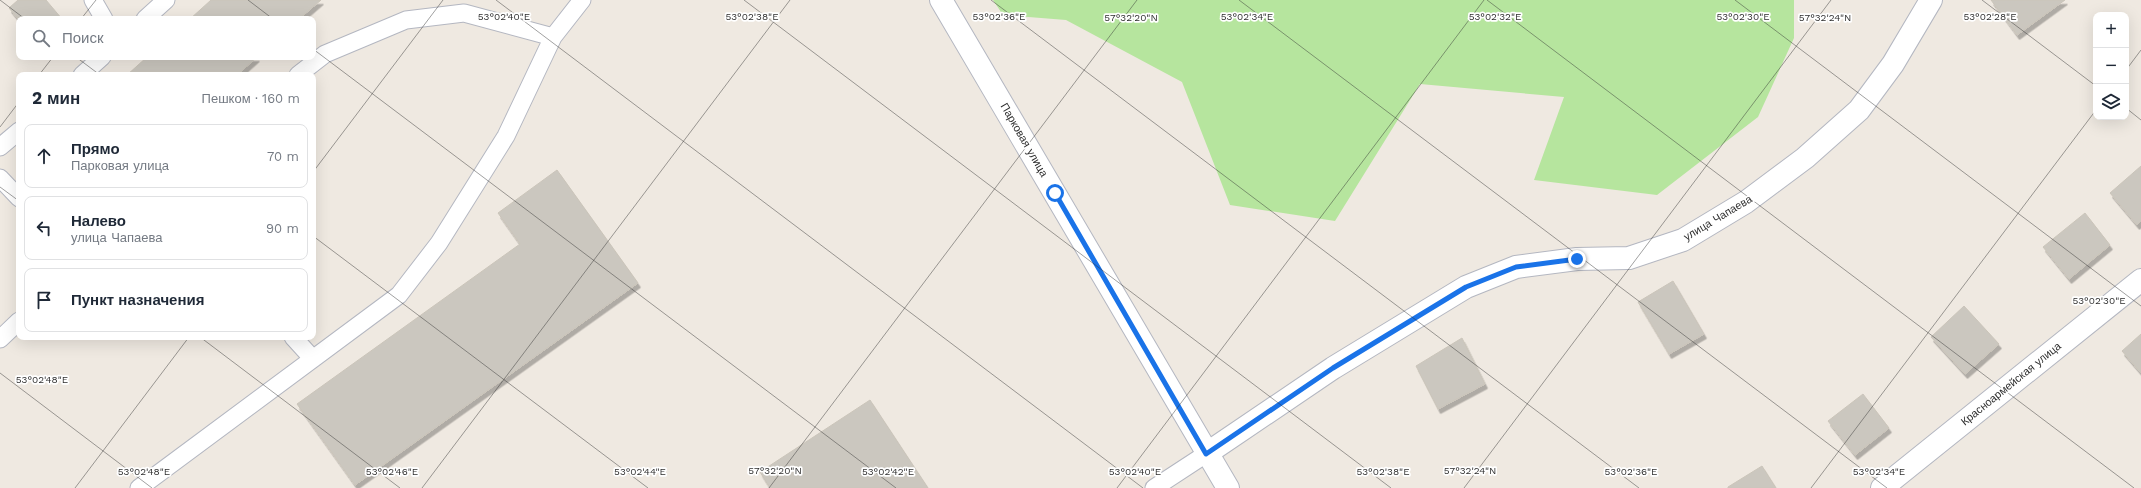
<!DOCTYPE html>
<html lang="ru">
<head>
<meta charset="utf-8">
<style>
	:root { --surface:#fff; --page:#f2f2f3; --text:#1f2937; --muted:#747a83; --line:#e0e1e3 }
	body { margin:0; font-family:"Work Sans",sans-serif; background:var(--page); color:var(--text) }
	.controls { position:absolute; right:12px; top:12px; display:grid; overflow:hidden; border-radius:8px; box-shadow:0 4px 16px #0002 }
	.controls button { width:36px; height:36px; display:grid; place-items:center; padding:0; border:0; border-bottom:1px solid var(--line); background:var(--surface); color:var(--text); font:20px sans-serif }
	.stop { position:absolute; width:12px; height:12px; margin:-9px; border:3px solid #1a73e8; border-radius:50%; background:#fff }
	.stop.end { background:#1a73e8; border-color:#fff; box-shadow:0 1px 4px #0008 }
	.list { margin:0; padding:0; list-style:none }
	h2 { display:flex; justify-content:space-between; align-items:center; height:52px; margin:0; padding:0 16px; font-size:17px }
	h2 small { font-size:13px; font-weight:400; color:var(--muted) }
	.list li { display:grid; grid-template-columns:26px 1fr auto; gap:12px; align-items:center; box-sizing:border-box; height:64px; margin:0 8px 8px; padding:0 8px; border:1px solid var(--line); border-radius:8px }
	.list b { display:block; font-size:15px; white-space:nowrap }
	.list p { margin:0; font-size:13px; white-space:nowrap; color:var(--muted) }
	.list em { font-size:13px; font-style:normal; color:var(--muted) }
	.icon { flex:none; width:22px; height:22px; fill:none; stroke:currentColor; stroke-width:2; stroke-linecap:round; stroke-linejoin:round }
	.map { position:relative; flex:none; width:2141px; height:488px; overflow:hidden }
	.search { position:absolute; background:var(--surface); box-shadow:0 4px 16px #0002; left:16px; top:16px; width:300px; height:44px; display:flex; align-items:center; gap:10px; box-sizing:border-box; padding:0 14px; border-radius:8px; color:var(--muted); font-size:15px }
	.panel { position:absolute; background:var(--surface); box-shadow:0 4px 16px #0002; left:16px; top:72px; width:300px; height:268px; border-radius:8px }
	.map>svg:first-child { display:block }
	.green { fill:#b6e59e }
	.building { fill:#cbc7bf; stroke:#cbc5ba; filter:url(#shadow) }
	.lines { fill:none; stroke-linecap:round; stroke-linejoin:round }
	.lane-casing { stroke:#b4b7c1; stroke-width:19 }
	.street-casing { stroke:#b4b7c1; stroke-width:24 }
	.secondary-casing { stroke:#b4b7c1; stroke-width:24 }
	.lane { stroke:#fff; stroke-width:17 }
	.street { stroke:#fff; stroke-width:22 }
	.secondary { stroke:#fff; stroke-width:22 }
	.route { stroke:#1a73e8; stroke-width:5 }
	.ticks { fill:none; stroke:#2e2e2e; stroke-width:1; stroke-opacity:0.45 }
	.labels { text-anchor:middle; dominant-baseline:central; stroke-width:3.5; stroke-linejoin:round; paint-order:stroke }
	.street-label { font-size:11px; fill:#2e2e2e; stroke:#fff }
	.ticks-label { font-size:10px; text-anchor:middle; fill:#2e2e2e; stroke:#fff; stroke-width:3.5; stroke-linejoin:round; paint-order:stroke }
</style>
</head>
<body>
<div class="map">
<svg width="2141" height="488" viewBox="0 0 2141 488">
	<defs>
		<filter id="shadow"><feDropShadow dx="2.5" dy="4.5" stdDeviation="0" flood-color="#0004"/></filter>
	</defs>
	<rect width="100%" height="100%" fill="#efe9e1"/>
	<path class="green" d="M 993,0 L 1794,0 L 1794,38 L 1758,117 L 1657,195 L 1534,180 L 1564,97 L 1420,84 L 1335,221 L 1230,205 L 1182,82 L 1066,20 L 1003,15 Z"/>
	<path class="building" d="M 18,0 L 46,0 L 62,19 L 19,20 L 9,8 Z
		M 211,0 L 321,0 L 299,19 L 190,19 Z
		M 1991,0 L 2065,0 L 2017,35 Z
		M 147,57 L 257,57 L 237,75 L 127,75 Z
		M 2141,166 L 2141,221 L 2137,225 L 2110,193 Z
		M 557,170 L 638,283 L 355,485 L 297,404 L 520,244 L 498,213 Z
		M 2085,213 L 2110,245 L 2069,279 L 2043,247 Z
		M 1673,281 L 1704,334 L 1669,354 L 1638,302 Z
		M 1964,306 L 1999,344 L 1965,374 L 1931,337 Z
		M 2141,334 L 2141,373 L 2122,351 Z
		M 1462,338 L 1485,384 L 1438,409 L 1416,366 Z
		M 1863,394 L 1889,428 L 1855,455 L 1828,421 Z
		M 870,400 L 928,488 L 770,488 L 760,472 Z
		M 1762,466 L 1776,488 L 1728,488 L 1728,487 Z"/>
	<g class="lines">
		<g class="lane-casing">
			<path id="lane" d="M 93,0 L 104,19
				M 145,19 L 166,0
				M 82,75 L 102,57
				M 298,75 L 325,54 L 406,20 L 464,13 L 553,37
				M 0,147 L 19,131
				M 0,178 L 19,198
				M 293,337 L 313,359
				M 0,339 L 19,321
				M 139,488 L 399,295 L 439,243 L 506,136 L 553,37 L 582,0
				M 1154,488 L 1206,454"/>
		</g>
		<g class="street-casing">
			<path id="street" d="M 1206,454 L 1333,368 L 1466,287 L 1516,267 L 1577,259 L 1629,258 L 1683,240 L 1746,202 L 1805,158 L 1859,110 L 1893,64 L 1931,0
				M 1882,488 L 2141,280"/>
		</g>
		<g class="secondary-casing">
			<path id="secondary" d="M 941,0 L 1228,488"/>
		</g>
		<use href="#lane" class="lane"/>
		<use href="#street" class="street"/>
		<use href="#secondary" class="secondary"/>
	</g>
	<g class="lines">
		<path class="route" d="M 1055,193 L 1206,454 L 1333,368 L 1466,287 L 1516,267 L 1577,259"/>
	</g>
	<path class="ticks" d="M 0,0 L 25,19M 248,0 L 273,19M 496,0 L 1143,488M 744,0 L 1391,488M 991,0 L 1639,488M 1239,0 L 1887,488M 1487,0 L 2134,488M 1735,0 L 2141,306M 1982,0 L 2096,86M 81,19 L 96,0M 313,49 L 896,488M 76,57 L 100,75M 2126,70 L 2141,50M 39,75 L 53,57M 2126,108 L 2141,120M 0,127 L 19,102M 313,172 L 443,0M 0,187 L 19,201M 313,236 L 648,488M 200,337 L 400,488M 0,373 L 152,488M 75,488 L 189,337M 422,488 L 790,0M 769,488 L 1137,0M 1117,488 L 1484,0M 1464,488 L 1831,0M 1811,488 L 2096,110"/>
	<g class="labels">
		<g class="street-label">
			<text transform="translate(1024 140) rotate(60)">Парковая улица</text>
			<text transform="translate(1718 218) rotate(-31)">улица Чапаева</text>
			<text transform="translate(2011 384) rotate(-39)">Красноармейская улица</text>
		</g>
	</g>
	<g class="ticks-label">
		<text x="504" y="20">53°02'40"E</text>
		<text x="752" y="20">53°02'38"E</text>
		<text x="999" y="20">53°02'36"E</text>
		<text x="1247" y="20">53°02'34"E</text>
		<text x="1495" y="20">53°02'32"E</text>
		<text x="1743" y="20">53°02'30"E</text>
		<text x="1990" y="20">53°02'28"E</text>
		<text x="1131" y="21">57°32'20"N</text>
		<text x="1825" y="21">57°32'24"N</text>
		<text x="2099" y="304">53°02'30"E</text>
		<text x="42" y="383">53°02'48"E</text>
		<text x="775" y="474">57°32'20"N</text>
		<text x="1470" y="474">57°32'24"N</text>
		<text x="144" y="475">53°02'48"E</text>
		<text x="392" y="475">53°02'46"E</text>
		<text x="640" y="475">53°02'44"E</text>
		<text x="888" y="475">53°02'42"E</text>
		<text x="1135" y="475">53°02'40"E</text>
		<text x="1383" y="475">53°02'38"E</text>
		<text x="1631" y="475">53°02'36"E</text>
		<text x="1879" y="475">53°02'34"E</text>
	</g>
</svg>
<div class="controls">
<button>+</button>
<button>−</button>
<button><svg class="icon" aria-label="layers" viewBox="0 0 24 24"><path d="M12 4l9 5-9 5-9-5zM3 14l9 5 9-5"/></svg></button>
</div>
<div class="stop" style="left:1055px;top:193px"></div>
<div class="stop end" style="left:1577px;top:259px"></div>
<div class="search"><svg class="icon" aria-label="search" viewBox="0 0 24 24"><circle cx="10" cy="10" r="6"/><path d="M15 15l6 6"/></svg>Поиск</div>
<section class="panel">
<h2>2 мин<small>Пешком · 160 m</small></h2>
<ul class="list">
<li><svg class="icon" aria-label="ahead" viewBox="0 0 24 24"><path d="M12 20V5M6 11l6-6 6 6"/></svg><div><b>Прямо</b><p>Парковая улица</p></div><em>70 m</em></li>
<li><svg class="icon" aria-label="left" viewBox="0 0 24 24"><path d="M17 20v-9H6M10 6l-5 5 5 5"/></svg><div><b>Налево</b><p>улица Чапаева</p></div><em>90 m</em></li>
<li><svg class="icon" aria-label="arrive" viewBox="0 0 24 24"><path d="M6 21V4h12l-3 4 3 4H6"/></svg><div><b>Пункт назначения</b></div></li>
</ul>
</section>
</div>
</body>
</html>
